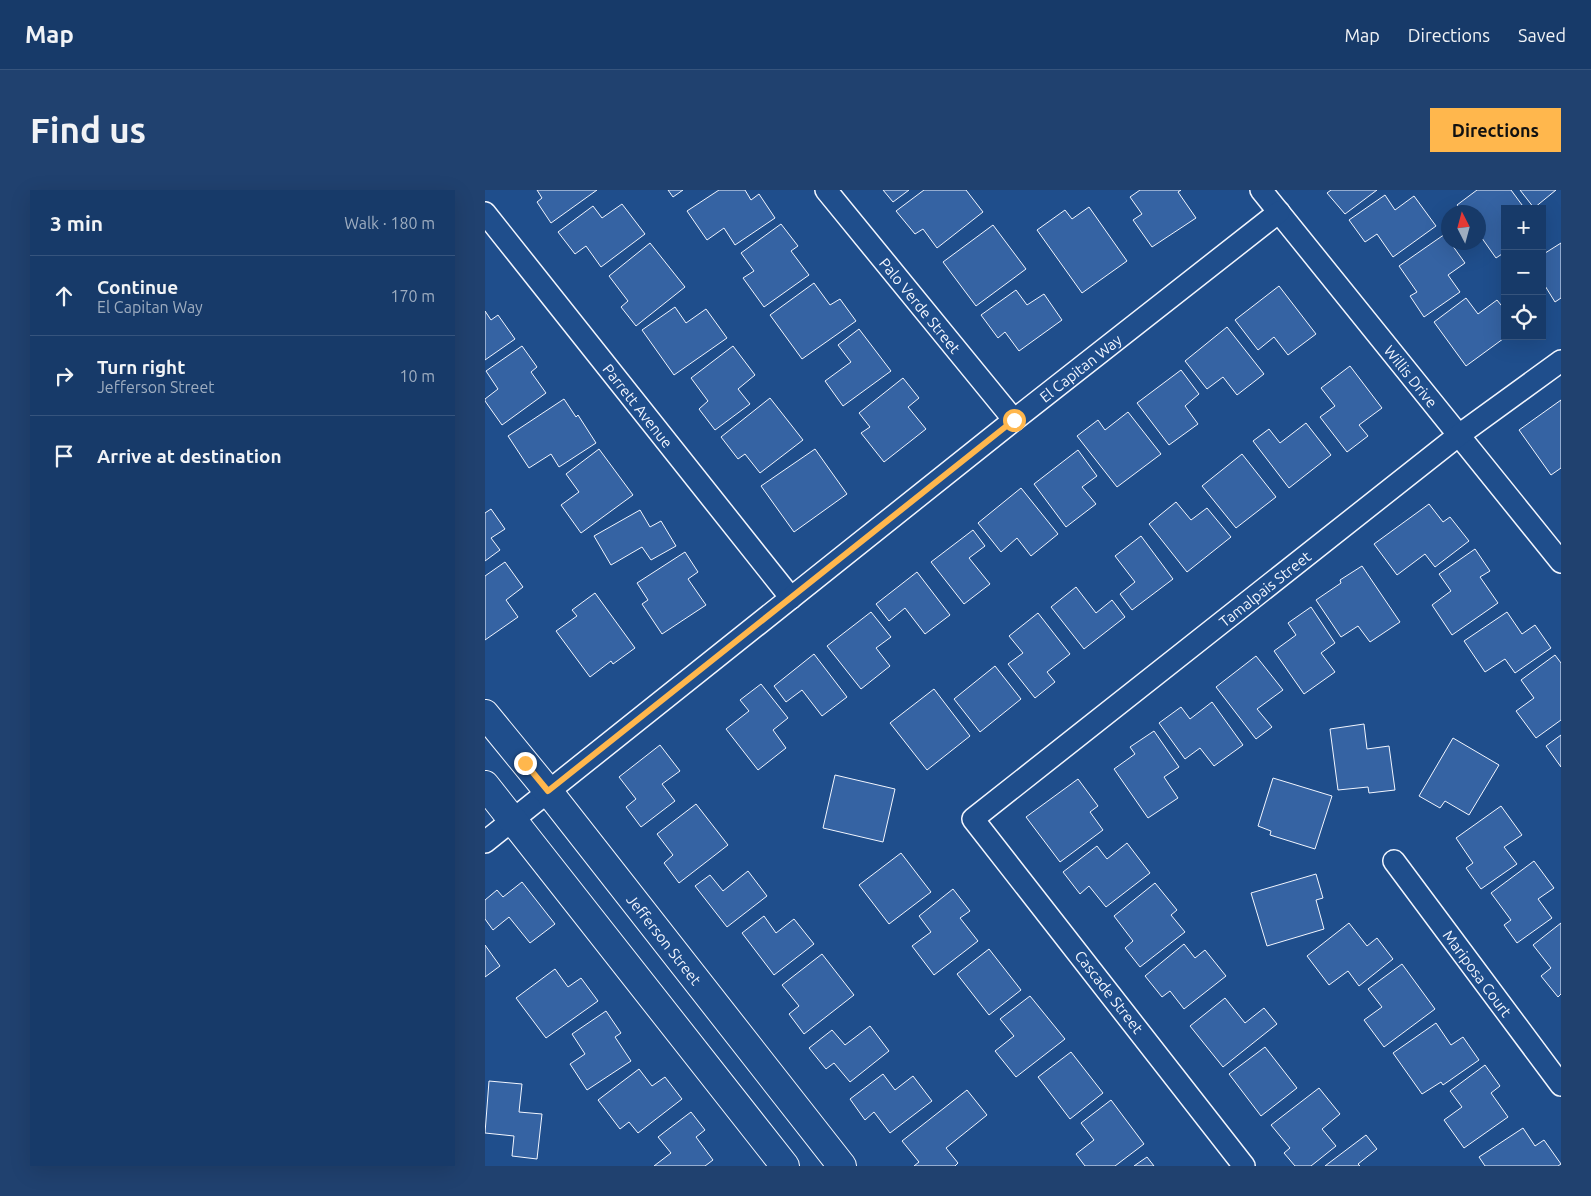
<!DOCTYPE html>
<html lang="en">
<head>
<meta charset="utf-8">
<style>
	:root { --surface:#173a69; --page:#20416f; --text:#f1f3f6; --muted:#9eadc0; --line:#36547d; --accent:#ffb74d }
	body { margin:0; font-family:Ubuntu,sans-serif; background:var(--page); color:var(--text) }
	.controls { position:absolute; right:15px; top:15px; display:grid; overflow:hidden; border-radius:0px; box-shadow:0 5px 20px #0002 }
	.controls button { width:45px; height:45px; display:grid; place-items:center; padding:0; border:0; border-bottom:1px solid var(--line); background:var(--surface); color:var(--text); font:25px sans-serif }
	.compass { position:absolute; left:956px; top:15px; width:45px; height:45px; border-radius:50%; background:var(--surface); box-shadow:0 5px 20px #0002; rotate:354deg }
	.stop { position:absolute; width:15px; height:15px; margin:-11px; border:4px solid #ffb74d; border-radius:50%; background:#fff }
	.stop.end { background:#ffb74d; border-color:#fff; box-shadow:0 1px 5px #0008 }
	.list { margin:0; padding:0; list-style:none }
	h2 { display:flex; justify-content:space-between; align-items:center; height:65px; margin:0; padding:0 20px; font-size:21px }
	h2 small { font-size:16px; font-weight:400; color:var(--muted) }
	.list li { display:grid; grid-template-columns:32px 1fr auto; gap:15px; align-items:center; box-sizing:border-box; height:80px; padding:0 20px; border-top:1px solid var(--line) }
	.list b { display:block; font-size:19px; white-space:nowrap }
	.list p { margin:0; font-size:16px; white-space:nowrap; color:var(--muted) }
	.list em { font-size:16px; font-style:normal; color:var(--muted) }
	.icon { flex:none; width:28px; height:28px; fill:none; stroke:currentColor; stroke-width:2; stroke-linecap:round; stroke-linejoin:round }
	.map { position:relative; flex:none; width:1076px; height:976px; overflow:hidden; border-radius:0px }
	header { display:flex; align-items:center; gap:30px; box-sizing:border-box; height:70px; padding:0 25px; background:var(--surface); border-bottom:1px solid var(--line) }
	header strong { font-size:24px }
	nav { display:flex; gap:28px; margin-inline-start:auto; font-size:18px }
	.intro { display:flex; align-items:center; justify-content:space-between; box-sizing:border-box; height:120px; padding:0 30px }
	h1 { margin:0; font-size:35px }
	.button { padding:12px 22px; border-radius:0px; background:var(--accent); color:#111; font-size:18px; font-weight:700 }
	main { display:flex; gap:30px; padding:0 30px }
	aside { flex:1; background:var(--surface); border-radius:0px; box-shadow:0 5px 20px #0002 }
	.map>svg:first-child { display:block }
	.building { fill:#3563a3; stroke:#f2f6ff }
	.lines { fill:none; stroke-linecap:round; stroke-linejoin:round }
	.minor-casing { stroke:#f2f6ff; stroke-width:24 }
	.secondary-casing { stroke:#f2f6ff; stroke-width:30 }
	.minor { stroke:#1f4e8c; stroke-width:21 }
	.secondary { stroke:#1f4e8c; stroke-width:28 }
	.route { stroke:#ffb74d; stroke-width:6 }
	.labels { text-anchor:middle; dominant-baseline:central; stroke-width:4; stroke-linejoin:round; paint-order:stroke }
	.street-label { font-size:15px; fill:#f2f6ff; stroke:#1f4e8c }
</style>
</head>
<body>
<header>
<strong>Map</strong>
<nav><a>Map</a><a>Directions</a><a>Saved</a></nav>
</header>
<div class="intro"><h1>Find us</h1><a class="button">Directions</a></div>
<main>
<aside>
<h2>3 min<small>Walk · 180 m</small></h2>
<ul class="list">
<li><svg class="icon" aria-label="ahead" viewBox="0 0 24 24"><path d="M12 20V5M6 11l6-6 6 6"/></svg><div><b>Continue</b><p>El Capitan Way</p></div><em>170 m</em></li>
<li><svg class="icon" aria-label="right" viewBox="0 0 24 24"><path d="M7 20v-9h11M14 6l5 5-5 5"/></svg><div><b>Turn right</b><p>Jefferson Street</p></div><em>10 m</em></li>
<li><svg class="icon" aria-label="arrive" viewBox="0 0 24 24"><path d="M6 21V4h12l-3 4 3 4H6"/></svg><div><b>Arrive at destination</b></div></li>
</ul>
</aside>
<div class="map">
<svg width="1076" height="976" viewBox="0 0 1076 976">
	<rect width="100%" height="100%" fill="#1f4e8c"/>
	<path class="building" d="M 52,0 L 112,0 L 66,33 L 52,12 L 57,8 Z
		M 183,0 L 198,0 L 188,7 Z
		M 234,0 L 260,0 L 266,10 L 274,4 L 290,28 L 250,55 L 239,38 L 222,50 L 202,21 Z
		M 398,0 L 424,0 L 408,12 Z
		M 439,0 L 481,0 L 498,22 L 452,58 L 438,39 L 430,44 L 411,21 Z
		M 655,0 L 696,0 L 693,2 L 711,28 L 667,57 L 648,30 L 657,24 L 645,7 Z
		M 846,0 L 892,0 L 860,24 L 842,3 Z
		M 992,0 L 1026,0 L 1040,19 L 1020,19 L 1020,62 L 1011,68 L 994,44 L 994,22 L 978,22 L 972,15 Z
		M 1035,0 L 1071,0 L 1049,18 Z
		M 900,5 L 910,20 L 929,6 L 951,36 L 908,67 L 892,44 L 880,52 L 864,30 Z
		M 137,14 L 160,44 L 116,77 L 101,56 L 90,64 L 73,42 L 108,16 L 117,28 Z
		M 604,17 L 642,71 L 597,103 L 552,40 L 580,20 L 587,29 Z
		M 296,34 L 313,56 L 306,61 L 324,85 L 279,117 L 258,88 L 269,81 L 256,63 Z
		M 508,35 L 541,79 L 491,116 L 458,72 Z
		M 960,44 L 964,52 L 965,52 L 980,73 L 963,85 L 975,102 L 939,127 L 925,106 L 932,102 L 914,76 Z
		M 165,53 L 200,97 L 151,136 L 136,117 L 143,111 L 124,86 Z
		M 1076,53 L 1076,108 L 1070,112 L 1057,91 L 1057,65 Z
		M 329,93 L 345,115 L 355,109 L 371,131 L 317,169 L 285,125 Z
		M 794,96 L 831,144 L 803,165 L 789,147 L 773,160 L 750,130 Z
		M 531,100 L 542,115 L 559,104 L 577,130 L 534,161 L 520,142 L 513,148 L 496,125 Z
		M 981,108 L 993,124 L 1012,110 L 1020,120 L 1020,146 L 1022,146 L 981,176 L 949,132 Z
		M 190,117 L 201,133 L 221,119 L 242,148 L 189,185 L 157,140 Z
		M 0,121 L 6,130 L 13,125 L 30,149 L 0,170 Z
		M 742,137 L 779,184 L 752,205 L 738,187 L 722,199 L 700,171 Z
		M 374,139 L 406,181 L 358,216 L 340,191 L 366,172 L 353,155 Z
		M 37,156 L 52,177 L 46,182 L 61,203 L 17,235 L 0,211 L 0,209 L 13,199 L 1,181 Z
		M 248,156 L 270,185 L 253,199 L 265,214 L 230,240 L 214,219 L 223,211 L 206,188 Z
		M 865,176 L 897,218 L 874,235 L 883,246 L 862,262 L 835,227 L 850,216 L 836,198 Z
		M 696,180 L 714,204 L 700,216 L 713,234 L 684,255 L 652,213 Z
		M 418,188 L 434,208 L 423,217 L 441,239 L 399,272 L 376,243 L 385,237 L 374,223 Z
		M 285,208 L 318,250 L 275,283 L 260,264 L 253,269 L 236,247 Z
		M 79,209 L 91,227 L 93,225 L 111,253 L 74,277 L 66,264 L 44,278 L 23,246 Z
		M 1076,210 L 1076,278 L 1066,285 L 1034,240 Z
		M 643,222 L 676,264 L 632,297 L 592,246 L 613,230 L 620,240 Z
		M 821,233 L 846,265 L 804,298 L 768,251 L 784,239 L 795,253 Z
		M 114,259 L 148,305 L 96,343 L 76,315 L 94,302 L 81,284 Z
		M 330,259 L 362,304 L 309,342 L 276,296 Z
		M 593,260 L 612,286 L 597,297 L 611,314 L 581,337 L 549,294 Z
		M 757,264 L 791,307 L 751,338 L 717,296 Z
		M 536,298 L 573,344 L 546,366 L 532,348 L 516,362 L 493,333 Z
		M 691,312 L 706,330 L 722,318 L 746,347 L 702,382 L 664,334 Z
		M 944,314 L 958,332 L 965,327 L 984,351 L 950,377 L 940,364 L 912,385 L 889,354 Z
		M 6,319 L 20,339 L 6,348 L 15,360 L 0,371 L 0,323 Z
		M 155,320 L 165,337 L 176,331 L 191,356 L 166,370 L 157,357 L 126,375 L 109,346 Z
		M 488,340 L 500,356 L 484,368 L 505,394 L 479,414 L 446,372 Z
		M 656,346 L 688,389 L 647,420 L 635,404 L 650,392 L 630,366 Z
		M 990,359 L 1005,381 L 995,387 L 1013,413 L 967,445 L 947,415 L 966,401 L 954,384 Z
		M 200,362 L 213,382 L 203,389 L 221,415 L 177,444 L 157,414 L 163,410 L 152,393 Z
		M 20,372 L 38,397 L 21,410 L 33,427 L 0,450 L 0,386 Z
		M 877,376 L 915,432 L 885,452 L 873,436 L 856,447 L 831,410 L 856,393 L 855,390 Z
		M 432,382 L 465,425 L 440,444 L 420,418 L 404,431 L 391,414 Z
		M 591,397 L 611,423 L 627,410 L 640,427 L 599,459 L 566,417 Z
		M 110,403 L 150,458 L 128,474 L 126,471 L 105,487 L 71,441 L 92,426 L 87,420 Z
		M 826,417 L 850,453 L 836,463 L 850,482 L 819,504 L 789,461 L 811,445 L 803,433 Z
		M 386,422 L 406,447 L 391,458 L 405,476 L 376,499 L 342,456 Z
		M 1022,422 L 1037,444 L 1050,435 L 1066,458 L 1030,483 L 1020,469 L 1000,482 L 979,451 Z
		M 553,423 L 585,464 L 562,482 L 570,492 L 550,508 L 523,474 L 538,463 L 524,446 Z
		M 329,464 L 362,507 L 337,526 L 317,500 L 301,512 L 289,496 Z
		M 1070,465 L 1076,473 L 1076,530 L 1051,548 L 1031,521 L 1049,508 L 1036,490 Z
		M 771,466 L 798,500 L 772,519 L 787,537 L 771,549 L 731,497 Z
		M 510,476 L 536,509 L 495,542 L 469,509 Z
		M 276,494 L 303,528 L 288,540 L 301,558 L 273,580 L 241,539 L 264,521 L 255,510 Z
		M 449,499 L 485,546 L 442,580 L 405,533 Z
		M 727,512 L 758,555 L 729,576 L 715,558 L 700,569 L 674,533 L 696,517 L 705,529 Z
		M 879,534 L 882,559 L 904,556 L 910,600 L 884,603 L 883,597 L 853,600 L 845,539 Z
		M 669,541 L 694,577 L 679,587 L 693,608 L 663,628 L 629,579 L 650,564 L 645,557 Z
		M 1076,545 L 1076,577 L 1061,556 Z
		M 968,548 L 1014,575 L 984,625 L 960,611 L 955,618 L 934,606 Z
		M 175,555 L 195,581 L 177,594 L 190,611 L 156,637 L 141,617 L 151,609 L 134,587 Z
		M 350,585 L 410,599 L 398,652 L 338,638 Z
		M 788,588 L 847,606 L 830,659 L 785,645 L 786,641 L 773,636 Z
		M 593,589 L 613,616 L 605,622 L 618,640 L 575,672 L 541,627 Z
		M 211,614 L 243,655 L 194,693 L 179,673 L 188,665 L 172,644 Z
		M 1016,616 L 1037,645 L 1019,657 L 1032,674 L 996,699 L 981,678 L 988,673 L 971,648 Z
		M 642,653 L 665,683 L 621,717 L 604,696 L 595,704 L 578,682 L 612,656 L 622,669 Z
		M 416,663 L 446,702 L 404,734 L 374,695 Z
		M 1049,671 L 1069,698 L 1053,709 L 1067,728 L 1032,753 L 1019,735 L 1026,730 L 1006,703 Z
		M 263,681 L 282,706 L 242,737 L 210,696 L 225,685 L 238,701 Z
		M 831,684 L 838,708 L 831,710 L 839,739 L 782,756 L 766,703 Z
		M 37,692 L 70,734 L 45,753 L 24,727 L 8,740 L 0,729 L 0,710 L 12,700 L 18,707 Z
		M 670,693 L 692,720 L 686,725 L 700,742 L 655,777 L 640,758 L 648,751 L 629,726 Z
		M 468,699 L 485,721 L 475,728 L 493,751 L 449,785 L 427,756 L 446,742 L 434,726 Z
		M 279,726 L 291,743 L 309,729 L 329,754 L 289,785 L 257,743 Z
		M 864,733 L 882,756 L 892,748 L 908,769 L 874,796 L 863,781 L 844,795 L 822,766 Z
		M 1076,733 L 1076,804 L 1073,807 L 1056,786 L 1066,778 L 1048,755 Z
		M 699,754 L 710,768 L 720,760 L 741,786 L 699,819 L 685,801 L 677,807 L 660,786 Z
		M 0,755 L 15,776 L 0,787 Z
		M 504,759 L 536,800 L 504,825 L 472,784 Z
		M 337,764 L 369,805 L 319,844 L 304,824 L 314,816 L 297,795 Z
		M 917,774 L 950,819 L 899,857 L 879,830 L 897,817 L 883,799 Z
		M 70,779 L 83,797 L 96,788 L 113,811 L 61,848 L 31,808 Z
		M 545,806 L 580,849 L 531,887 L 510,861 L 529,846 L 515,829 Z
		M 740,808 L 760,833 L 779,818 L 792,834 L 738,877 L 705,836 Z
		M 121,821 L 136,843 L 130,847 L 146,871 L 102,900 L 85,874 L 100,864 L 87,844 Z
		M 951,833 L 966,855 L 978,847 L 994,870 L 958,895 L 956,892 L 937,904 L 908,863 Z
		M 385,836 L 404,861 L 365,892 L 349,873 L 341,879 L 324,858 L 347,840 L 360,855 Z
		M 780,857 L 812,898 L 776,926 L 744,884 Z
		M 586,862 L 618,903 L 585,929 L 553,887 Z
		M 1000,875 L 1015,896 L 1006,903 L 1023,927 L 979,958 L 959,930 L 977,917 L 965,901 Z
		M 154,879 L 167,896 L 180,887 L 197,909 L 153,943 L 144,932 L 135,939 L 113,910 Z
		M 398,884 L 410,900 L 428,886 L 447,911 L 405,943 L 389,922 L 380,930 L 365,909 Z
		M 4,891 L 37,894 L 34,922 L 57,924 L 52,969 L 27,966 L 29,946 L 0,943 Z
		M 834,898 L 855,924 L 837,939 L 851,956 L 826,976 L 810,976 L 799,963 L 805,958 L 786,935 Z
		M 482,900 L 502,925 L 461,958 L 473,973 L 470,976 L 429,976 L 434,972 L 417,951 Z
		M 626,910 L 659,954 L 630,976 L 600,976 L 591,964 L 609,950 L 596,933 Z
		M 206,922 L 220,940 L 211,947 L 228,970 L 220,976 L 169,976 L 186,963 L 173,947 Z
		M 1038,938 L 1050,956 L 1059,950 L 1076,974 L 1073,976 L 1000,976 L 994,967 Z
		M 881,945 L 892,959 L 873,974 L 875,976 L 840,976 Z
		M 662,967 L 669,976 L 649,976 Z"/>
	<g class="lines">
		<g class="minor-casing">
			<g id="minor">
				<path id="s1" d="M 341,0 L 529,230"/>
				<path id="s2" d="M 776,0 L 1076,372"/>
				<path id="s3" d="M 0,23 L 306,408"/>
				<path id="s4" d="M 0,652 L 529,230 L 794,22"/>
				<path id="s5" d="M 909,671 L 1076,895"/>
				<path id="s6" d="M 759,976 L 488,629 L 974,245 L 1076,171"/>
			</g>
		</g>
		<g class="secondary-casing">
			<g id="secondary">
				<path id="s7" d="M 0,524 L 63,601 L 357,976"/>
				<path d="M 0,595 L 300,976"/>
			</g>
		</g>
		<use href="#minor" class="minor"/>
		<use href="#secondary" class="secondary"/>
	</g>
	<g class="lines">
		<path class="route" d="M 40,573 L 63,601 L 529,230"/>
	</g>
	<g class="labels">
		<g class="street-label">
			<text stroke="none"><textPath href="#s1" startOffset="149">Palo Verde Street</textPath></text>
			<text stroke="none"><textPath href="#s4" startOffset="761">El Capitan Way</textPath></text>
			<text stroke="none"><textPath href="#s2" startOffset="239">Willis Drive</textPath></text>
			<text stroke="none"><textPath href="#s3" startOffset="246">Parrett Avenue</textPath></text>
			<text stroke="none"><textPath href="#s6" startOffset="812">Tamalpais Street</textPath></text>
			<text stroke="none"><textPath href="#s7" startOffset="288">Jefferson Street</textPath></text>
			<text stroke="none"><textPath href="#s5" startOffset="140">Mariposa Court</textPath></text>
			<text transform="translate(624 802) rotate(52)">Cascade Street</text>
		</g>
	</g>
</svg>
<div class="controls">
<button>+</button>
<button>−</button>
<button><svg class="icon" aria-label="locate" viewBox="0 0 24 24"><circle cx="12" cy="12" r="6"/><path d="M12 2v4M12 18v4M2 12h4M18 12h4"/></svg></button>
</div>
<svg class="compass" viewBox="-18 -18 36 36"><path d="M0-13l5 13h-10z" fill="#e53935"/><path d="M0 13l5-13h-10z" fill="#9eadc0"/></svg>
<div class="stop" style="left:529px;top:230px"></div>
<div class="stop end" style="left:40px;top:573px"></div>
</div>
</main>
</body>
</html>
